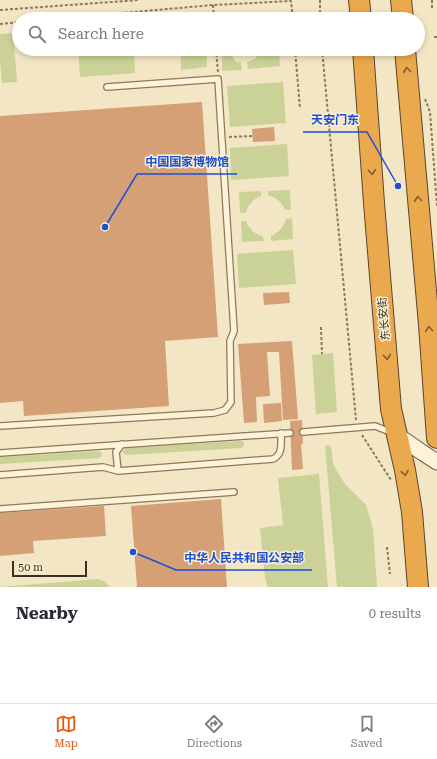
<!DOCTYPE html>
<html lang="en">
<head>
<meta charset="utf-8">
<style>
	:root { --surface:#fff; --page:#f7f7f7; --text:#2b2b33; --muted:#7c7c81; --line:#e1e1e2; --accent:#ea580c }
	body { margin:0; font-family:"Roboto Serif","Noto Sans SC",serif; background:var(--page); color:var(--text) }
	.scale { position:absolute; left:12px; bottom:10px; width:75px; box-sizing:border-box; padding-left:4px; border:2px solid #3e2e1e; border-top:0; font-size:11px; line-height:14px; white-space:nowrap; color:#3e2e1e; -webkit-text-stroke:3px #f9f0d5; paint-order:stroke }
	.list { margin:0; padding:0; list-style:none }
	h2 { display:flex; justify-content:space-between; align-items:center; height:52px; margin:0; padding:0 16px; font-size:17px }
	h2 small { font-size:13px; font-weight:400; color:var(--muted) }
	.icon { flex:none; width:22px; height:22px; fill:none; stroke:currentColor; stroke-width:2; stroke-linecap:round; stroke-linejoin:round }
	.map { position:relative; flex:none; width:437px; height:587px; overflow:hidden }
	.search { position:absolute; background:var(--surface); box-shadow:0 2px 6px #0003; left:12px; right:12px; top:12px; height:44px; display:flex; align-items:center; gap:10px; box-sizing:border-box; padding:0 14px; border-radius:22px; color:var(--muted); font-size:15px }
	.sheet { height:116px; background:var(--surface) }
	nav { display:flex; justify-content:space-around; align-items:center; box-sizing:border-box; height:56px; border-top:1px solid var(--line); background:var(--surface); font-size:11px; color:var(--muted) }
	nav a { display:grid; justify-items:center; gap:2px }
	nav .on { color:var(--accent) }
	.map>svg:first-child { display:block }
	.green { fill:#cad297 }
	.building { fill:#d5a076 }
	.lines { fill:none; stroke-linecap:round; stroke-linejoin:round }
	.lane-casing { stroke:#907758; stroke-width:8 }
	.secondary-casing { stroke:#72583b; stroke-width:17 }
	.highway-casing { stroke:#5d452d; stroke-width:22 }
	.path { stroke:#907758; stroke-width:2; stroke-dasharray:3 2; stroke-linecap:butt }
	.lane { stroke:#fcf3d9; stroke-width:5.5 }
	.secondary { stroke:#fcf3d9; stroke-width:15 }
	.highway { stroke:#eaa94d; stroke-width:20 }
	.oneway { stroke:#835f31 }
	.labels { text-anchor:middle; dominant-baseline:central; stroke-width:3; stroke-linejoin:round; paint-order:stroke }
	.street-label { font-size:11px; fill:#3e2e1e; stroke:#f9f0d5 }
	.leader { fill:none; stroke:#1d4ed8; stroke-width:1.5 }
	.callout-dot { fill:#1d4ed8; stroke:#f9f0d5; stroke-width:1.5 }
	.callout-label { font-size:12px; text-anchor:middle; font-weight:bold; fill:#1d4ed8; stroke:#f9f0d5; stroke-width:3; stroke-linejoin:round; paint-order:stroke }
</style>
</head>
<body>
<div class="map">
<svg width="437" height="587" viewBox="0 0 437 587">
	<rect width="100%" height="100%" fill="#f3e6c4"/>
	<path class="green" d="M 13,33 L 17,82 L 2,83 L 0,60 L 0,34 Z
		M 78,49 L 134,49 L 135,73 L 80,77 Z
		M 180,49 L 206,49 L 207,67 L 181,70 Z
		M 259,49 L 279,49 L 280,66 L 248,69 L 247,62 L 255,59 L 259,52 Z
		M 231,54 L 236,62 L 241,62 L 242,70 L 222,71 L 222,55 Z
		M 283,82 L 286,123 L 230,127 L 227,86 Z
		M 287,144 L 289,176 L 231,180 L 230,148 Z
		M 290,190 L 291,210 L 285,210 C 282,202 277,198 268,195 L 268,191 Z
		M 261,191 L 261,196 C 253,199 248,204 246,213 L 240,213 L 239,192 Z
		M 292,218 L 293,239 L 271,241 L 271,236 C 279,232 284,227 286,219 Z
		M 241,221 L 246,221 C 249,229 254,234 263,236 L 264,241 L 242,242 Z
		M 293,250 L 296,284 L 239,288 L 237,254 Z
		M 333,353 L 337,412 L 316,414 L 312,355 Z
		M 241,441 L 244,443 L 243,447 L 241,448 L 127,455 L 123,453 L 123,451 L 126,448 Z
		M 325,445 L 331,446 L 333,464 L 345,484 L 366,505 L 373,529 L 377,587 L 337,587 Z
		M 98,451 L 102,453 L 101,457 L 98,458 L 0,464 L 0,457 Z
		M 319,474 L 328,587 L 268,587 L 265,578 L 260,528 L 283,525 L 278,478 Z
		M 98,579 L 104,581 L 110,587 L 0,587 Z"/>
	<path class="building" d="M 202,102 L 218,337 L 165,341 L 169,406 L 24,416 L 23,401 L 0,403 L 0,116 Z
		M 274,127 L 275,141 L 253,142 L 252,129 Z
		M 289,292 L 290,303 L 264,305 L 263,293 Z
		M 292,341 L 298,419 L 283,420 L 279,352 L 267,352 L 270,396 L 256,397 L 257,422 L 244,423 L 238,344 Z
		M 281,403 L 282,421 L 264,423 L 263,404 Z
		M 302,420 L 303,444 L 301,444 L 303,469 L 292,470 L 290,421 Z
		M 221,499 L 227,587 L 137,587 L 131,506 Z
		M 104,506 L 106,536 L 33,541 L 34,553 L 0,556 L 0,513 Z"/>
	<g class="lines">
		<g class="lane-casing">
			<path id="lane" d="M 0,426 L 214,413 L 225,410 L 231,402 L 230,341 L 234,331 L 218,79 L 107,87
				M 303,432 L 375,426 L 393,433
				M 0,453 L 290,433
				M 118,471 L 116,452 L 122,444
				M 0,475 L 103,467 L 118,471 L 273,459 C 283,454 281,444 281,433
				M 0,509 L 234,492"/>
		</g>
		<g class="secondary-casing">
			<path id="secondary" d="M 397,435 L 423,453 L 437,462"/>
		</g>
		<g class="highway-casing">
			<path id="highway" d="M 359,0 L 361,19
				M 401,0 L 403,19
				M 363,49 L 374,203 L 391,409 L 405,470 L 412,512 L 418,587
				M 405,49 L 429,325 L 437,438"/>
		</g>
		<path class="path" d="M 320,0 L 320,19
			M 432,0 L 432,10
			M 213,5 L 214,19
			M 0,10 L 139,0
			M 55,19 L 213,5 L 291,1 L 293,19
			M 0,24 L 19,22
			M 434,37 L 437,37
			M 216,49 L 218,72
			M 295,49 L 300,109
			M 322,49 L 356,420
			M 425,99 L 430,112 L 437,206
			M 229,137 L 252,136
			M 321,327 L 322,354
			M 362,435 L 391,480
			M 387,547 L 390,574"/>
		<use href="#lane" class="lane"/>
		<use href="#secondary" class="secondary"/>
		<use href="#highway" class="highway"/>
	</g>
	<defs><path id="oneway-chevron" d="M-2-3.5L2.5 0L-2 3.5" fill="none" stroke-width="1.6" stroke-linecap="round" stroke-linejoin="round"/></defs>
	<g class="oneway">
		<use href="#oneway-chevron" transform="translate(407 70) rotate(-95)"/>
		<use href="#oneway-chevron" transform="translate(372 172) rotate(86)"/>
		<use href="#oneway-chevron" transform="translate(418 199) rotate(-95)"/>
		<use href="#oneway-chevron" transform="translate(429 329) rotate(-95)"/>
		<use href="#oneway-chevron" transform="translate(387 357) rotate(85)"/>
		<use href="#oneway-chevron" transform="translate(405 473) rotate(80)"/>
	</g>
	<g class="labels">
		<g class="street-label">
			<text transform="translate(384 319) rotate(-95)">东长安街</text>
		</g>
	</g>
	<path class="leader" d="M398 186L367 132H303M105 227L137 174H237M133 552L176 570H312"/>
	<g class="callout-dot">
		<circle cx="398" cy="186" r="4"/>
		<circle cx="105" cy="227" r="4"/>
		<circle cx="133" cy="552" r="4"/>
	</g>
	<g class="callout-label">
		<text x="335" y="124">天安门东</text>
		<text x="187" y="166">中国国家博物馆</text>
		<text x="244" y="562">中华人民共和国公安部</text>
	</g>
</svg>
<div class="scale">50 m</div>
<div class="search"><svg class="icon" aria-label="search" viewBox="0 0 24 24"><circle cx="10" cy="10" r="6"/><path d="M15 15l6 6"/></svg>Search here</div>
</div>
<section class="sheet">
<h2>Nearby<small>0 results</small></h2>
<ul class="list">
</ul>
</section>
<nav>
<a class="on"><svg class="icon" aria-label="map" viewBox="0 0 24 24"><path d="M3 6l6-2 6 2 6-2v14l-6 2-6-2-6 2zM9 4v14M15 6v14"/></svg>Map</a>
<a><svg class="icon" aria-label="directions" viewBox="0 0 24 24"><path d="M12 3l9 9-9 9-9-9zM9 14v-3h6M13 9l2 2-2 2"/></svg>Directions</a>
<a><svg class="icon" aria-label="saved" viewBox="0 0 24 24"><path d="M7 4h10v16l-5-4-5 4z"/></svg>Saved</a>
</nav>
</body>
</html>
